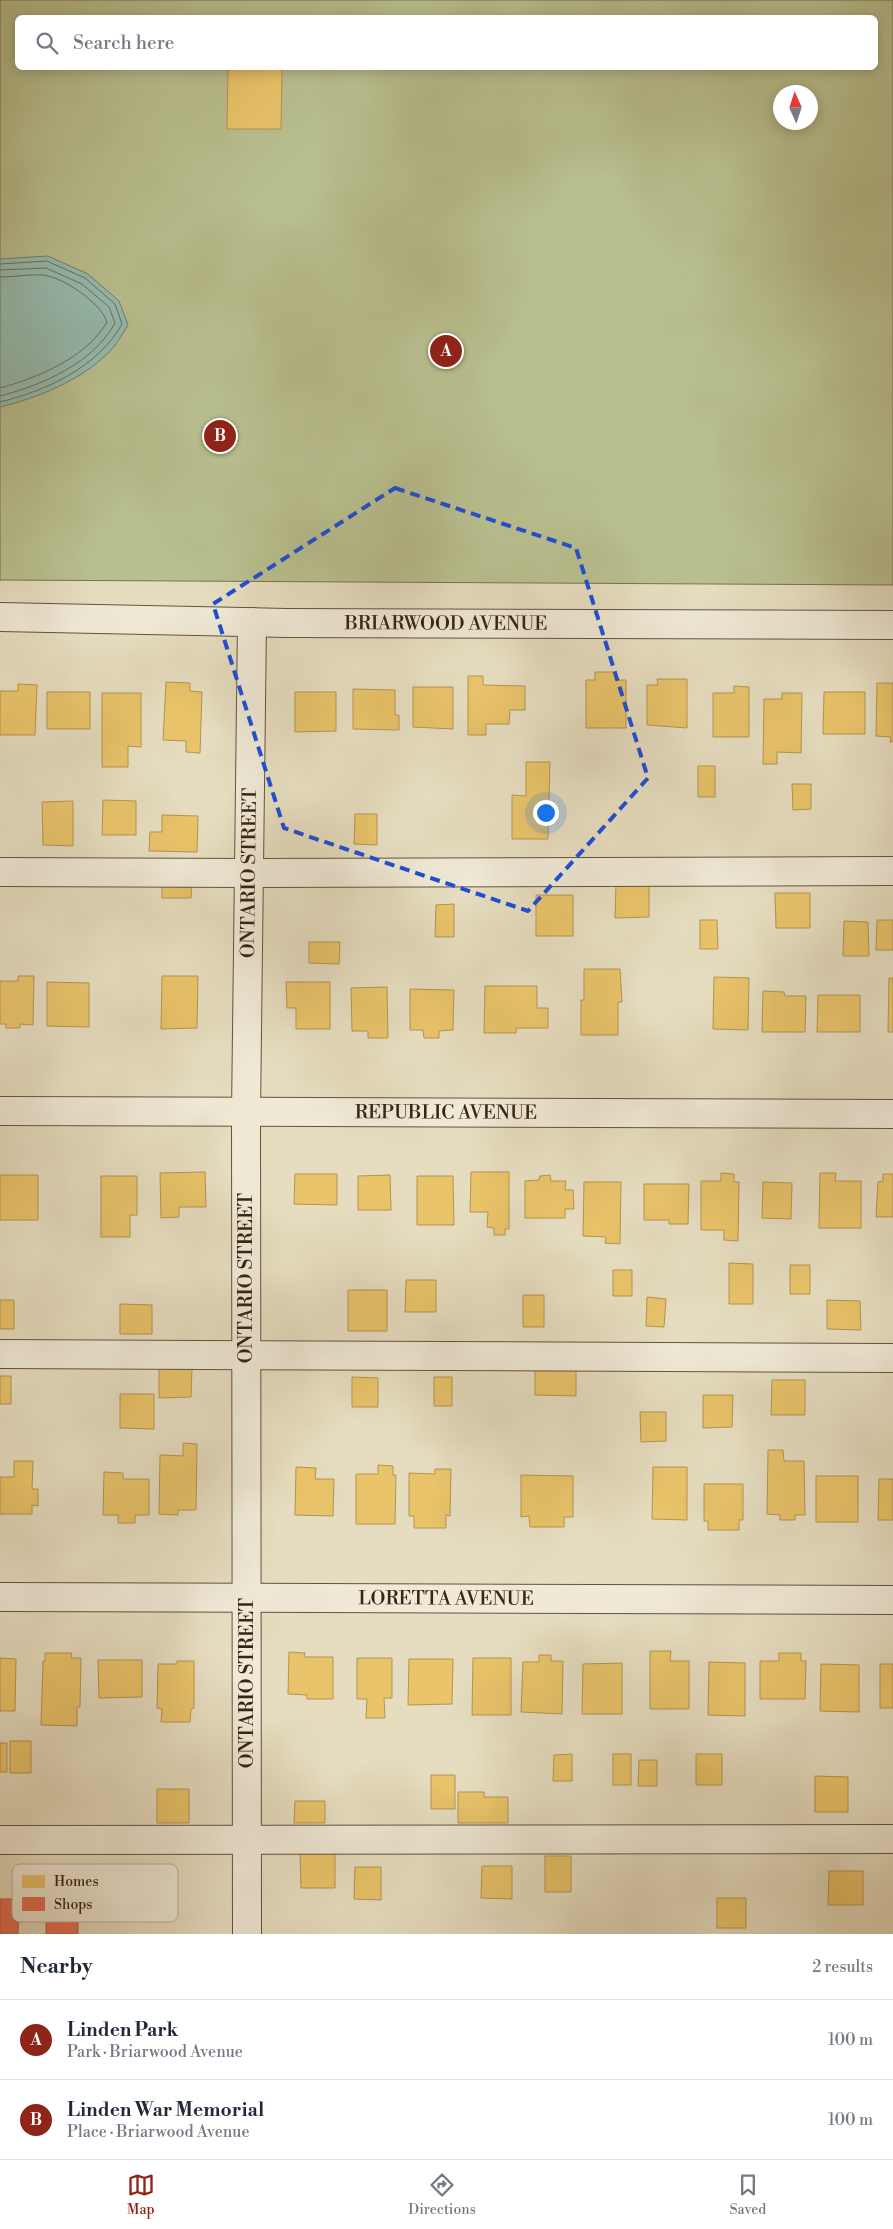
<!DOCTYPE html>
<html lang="en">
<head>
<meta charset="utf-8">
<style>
	:root { --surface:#fff; --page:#f2f2f3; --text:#1f2937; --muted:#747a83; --line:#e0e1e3; --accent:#8f2418 }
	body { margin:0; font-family:"Libre Bodoni",serif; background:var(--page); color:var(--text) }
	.compass { position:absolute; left:773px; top:85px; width:45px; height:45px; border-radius:50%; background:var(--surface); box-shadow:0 2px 12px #0003; rotate:357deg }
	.you { position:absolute; left:545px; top:812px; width:18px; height:18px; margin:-12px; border:4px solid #fff; border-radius:50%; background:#1a73e8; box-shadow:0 0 0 8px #1a73e833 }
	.badge { display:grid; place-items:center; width:32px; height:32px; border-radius:50%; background:var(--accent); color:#fff; font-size:16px; font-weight:700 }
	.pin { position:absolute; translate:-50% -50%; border:2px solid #fff; box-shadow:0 1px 5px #0006 }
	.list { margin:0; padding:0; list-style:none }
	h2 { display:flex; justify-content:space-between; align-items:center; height:65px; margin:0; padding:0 20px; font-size:21px }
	h2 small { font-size:16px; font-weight:400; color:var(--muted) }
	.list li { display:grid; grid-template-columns:32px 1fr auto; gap:15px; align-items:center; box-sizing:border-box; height:80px; padding:0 20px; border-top:1px solid var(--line) }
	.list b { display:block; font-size:19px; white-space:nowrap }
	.list p { margin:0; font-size:16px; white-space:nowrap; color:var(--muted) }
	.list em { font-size:16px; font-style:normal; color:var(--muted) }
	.icon { flex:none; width:28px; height:28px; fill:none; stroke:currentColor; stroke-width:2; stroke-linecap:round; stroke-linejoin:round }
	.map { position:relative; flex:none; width:893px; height:1934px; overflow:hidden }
	.search { position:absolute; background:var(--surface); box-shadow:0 2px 12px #0003; left:15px; right:15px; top:15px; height:55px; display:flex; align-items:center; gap:12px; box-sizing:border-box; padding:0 18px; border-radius:8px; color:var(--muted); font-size:19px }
	.sheet { height:225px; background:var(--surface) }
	nav { display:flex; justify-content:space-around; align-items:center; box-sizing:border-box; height:70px; border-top:1px solid var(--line); background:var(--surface); font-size:14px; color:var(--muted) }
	nav a { display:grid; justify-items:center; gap:2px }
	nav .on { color:var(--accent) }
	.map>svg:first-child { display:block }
	.green { fill:#b9c090; stroke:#787252; fill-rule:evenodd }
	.water { fill:#96bcb0; stroke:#707f71 }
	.homes { fill:#e9c46a; stroke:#b49450 }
	.shops { fill:#e76f51; stroke:#b2583e }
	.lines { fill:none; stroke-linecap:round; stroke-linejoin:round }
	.shore { stroke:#677062; stroke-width:1 }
	.minor-casing { stroke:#64523e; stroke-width:30 }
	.minor { stroke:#efe9d6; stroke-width:28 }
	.marked { fill:none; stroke:#1d4ed8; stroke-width:4; stroke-dasharray:10 6; stroke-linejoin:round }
	.labels { text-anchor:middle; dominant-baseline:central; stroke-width:5; stroke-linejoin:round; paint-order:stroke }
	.street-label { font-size:19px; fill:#382413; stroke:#efe9d6 }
	.key { fill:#efe9d6; stroke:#b8ae9c; stroke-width:1 }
	.key-label { font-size:14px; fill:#382413 }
</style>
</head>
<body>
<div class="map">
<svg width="893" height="1934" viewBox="0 0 893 1934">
	<rect width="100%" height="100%" fill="#e6ddc0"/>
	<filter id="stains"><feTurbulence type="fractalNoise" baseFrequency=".004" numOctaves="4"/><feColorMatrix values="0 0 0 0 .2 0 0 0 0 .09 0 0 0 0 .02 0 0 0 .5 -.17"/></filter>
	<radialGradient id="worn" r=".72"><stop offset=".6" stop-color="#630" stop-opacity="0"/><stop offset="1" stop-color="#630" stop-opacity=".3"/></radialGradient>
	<path class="green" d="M 0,0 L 893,0 L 893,585 L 0,580 ZM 18,18 L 876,18 L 876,68 L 18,68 ZM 780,92 L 810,92 L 810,122 L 780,122 Z"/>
	<path class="water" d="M 48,256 L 88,274 L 119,301 L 128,325 C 122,334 116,346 108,353 C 80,381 37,398 0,407 L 0,259 Z"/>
	<path class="homes" d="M 228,68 L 282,68 L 281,129 L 227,129 Z
		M 595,672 L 614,672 L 615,680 L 626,680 L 626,728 L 586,728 L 586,680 L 595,680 Z
		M 468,676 L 483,676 L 483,685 L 525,686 L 525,710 L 510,710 L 509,724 L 486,724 L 486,735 L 468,735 Z
		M 657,679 L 687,679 L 687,728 L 647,725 L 647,685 L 658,685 Z
		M 166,682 L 190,683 L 190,691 L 202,692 L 200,753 L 186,752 L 186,741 L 163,740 Z
		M 877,683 L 893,683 L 893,742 L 890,742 L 891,737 L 876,736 Z
		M 18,684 L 37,685 L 35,735 L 0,735 L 0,691 L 18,691 Z
		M 734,686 L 749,687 L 749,737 L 713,737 L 713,693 L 734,693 Z
		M 413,687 L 453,687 L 453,729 L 413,727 Z
		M 353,689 L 395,690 L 395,715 L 399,715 L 399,730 L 353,729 Z
		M 47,692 L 90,692 L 90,729 L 47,729 Z
		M 295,692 L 336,692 L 336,731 L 295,732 Z
		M 824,692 L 865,692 L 865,734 L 823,734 Z
		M 102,693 L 141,693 L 141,747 L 128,746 L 128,767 L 102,767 Z
		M 782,693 L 802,693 L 801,753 L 777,752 L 777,764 L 763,764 L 764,699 L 782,699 Z
		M 526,762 L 550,762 L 548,839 L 512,839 L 512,795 L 526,796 Z
		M 698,766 L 715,766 L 715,797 L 698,797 Z
		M 792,784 L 811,784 L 811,809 L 793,810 Z
		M 103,800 L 136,801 L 136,835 L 102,835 Z
		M 73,801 L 73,846 L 43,845 L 42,802 Z
		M 355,814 L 377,814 L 377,845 L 354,844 Z
		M 162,815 L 198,816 L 197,852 L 149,851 L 150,832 L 162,832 Z
		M 162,879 L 192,880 L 191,898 L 162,898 Z
		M 616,883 L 649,883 L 649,917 L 615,918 Z
		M 775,893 L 810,893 L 810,928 L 776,928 Z
		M 536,895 L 573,895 L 573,936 L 536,936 Z
		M 454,904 L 454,937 L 435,937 L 436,905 Z
		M 700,920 L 717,920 L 718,949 L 700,949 Z
		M 877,920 L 893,920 L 893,950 L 876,950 Z
		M 844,921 L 868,922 L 869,956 L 843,956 Z
		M 309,942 L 340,942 L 339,964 L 309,963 Z
		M 584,969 L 620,969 L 622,1002 L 618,1002 L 618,1035 L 581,1035 L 581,1000 L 584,1000 Z
		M 18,976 L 34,976 L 33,1025 L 20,1024 L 20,1028 L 6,1028 L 6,1024 L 0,1024 L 0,981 L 18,981 Z
		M 162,976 L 198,976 L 197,1028 L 161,1029 Z
		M 714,977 L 749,978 L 748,1030 L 713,1029 Z
		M 889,978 L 893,978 L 893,1032 L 888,1032 Z
		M 47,982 L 89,983 L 89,1027 L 47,1026 Z
		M 286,982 L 330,982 L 330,1029 L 296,1029 L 296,1008 L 287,1008 Z
		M 485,986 L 537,986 L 537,1008 L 548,1008 L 548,1028 L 516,1028 L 516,1033 L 484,1033 Z
		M 387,987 L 388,1038 L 368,1038 L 368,1031 L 352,1031 L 351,988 Z
		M 410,989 L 454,990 L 453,1030 L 439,1031 L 439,1038 L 424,1038 L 423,1030 L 410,1030 Z
		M 763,991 L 784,992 L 785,996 L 806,996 L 805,1032 L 762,1032 Z
		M 818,995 L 860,995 L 860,1032 L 817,1032 Z
		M 205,1172 L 206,1207 L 179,1207 L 179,1217 L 161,1218 L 160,1173 Z
		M 471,1172 L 509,1172 L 509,1229 L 505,1229 L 505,1235 L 494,1235 L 494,1228 L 487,1227 L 488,1212 L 470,1212 Z
		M 721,1173 L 734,1174 L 734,1182 L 739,1182 L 738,1241 L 724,1240 L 724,1230 L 701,1230 L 701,1181 L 721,1181 Z
		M 820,1173 L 836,1173 L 835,1181 L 861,1181 L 861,1228 L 819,1228 Z
		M 295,1174 L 337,1174 L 337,1205 L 294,1204 Z
		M 883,1174 L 893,1174 L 893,1217 L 876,1217 L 878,1182 L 883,1181 Z
		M 0,1175 L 38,1175 L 38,1220 L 0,1220 Z
		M 390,1175 L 391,1210 L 358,1210 L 358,1176 Z
		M 550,1175 L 551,1181 L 566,1181 L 565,1190 L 573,1190 L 574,1209 L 565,1209 L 565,1218 L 525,1218 L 525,1181 L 539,1180 L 540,1176 Z
		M 101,1176 L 137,1176 L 137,1215 L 130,1215 L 130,1237 L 101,1237 Z
		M 417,1176 L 453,1176 L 454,1225 L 417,1225 Z
		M 584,1182 L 621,1182 L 620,1244 L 605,1243 L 606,1237 L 583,1236 Z
		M 763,1182 L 792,1183 L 791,1219 L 762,1218 Z
		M 644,1184 L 689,1184 L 688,1224 L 669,1224 L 669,1220 L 644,1220 Z
		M 729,1263 L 753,1264 L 753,1304 L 729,1304 Z
		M 790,1265 L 810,1265 L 810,1294 L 790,1294 Z
		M 613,1270 L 632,1270 L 632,1296 L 613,1296 Z
		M 406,1280 L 436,1280 L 436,1312 L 405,1312 Z
		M 348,1290 L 387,1290 L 387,1331 L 348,1331 Z
		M 523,1295 L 544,1295 L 544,1327 L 523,1327 Z
		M 647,1297 L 666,1299 L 664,1327 L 646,1326 Z
		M 0,1300 L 14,1300 L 14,1329 L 0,1329 Z
		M 827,1300 L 860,1301 L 861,1330 L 827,1329 Z
		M 120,1304 L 152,1305 L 152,1334 L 120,1334 Z
		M 535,1366 L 576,1367 L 576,1396 L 535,1395 Z
		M 159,1368 L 192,1368 L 191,1397 L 159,1398 Z
		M 0,1376 L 11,1376 L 11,1404 L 0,1404 Z
		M 352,1377 L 378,1378 L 378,1407 L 352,1407 Z
		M 434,1377 L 452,1377 L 452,1406 L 434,1406 Z
		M 772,1380 L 805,1380 L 805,1415 L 771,1415 Z
		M 120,1394 L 154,1394 L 154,1429 L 120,1428 Z
		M 703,1395 L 733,1395 L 732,1427 L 703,1428 Z
		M 640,1412 L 666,1412 L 666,1441 L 641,1442 Z
		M 183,1443 L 197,1444 L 196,1510 L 178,1510 L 178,1515 L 159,1514 L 160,1455 L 183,1456 Z
		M 768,1450 L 783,1450 L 784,1461 L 804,1461 L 805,1515 L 795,1515 L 795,1520 L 780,1520 L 780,1515 L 767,1514 Z
		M 14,1461 L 33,1461 L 32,1489 L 38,1489 L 38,1506 L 32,1505 L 32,1514 L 0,1514 L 0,1477 L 14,1477 Z
		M 378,1465 L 393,1466 L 393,1475 L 396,1475 L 395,1524 L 356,1524 L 356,1474 L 378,1474 Z
		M 296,1467 L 316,1468 L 315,1479 L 334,1479 L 333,1516 L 295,1515 Z
		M 653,1467 L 687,1467 L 687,1520 L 652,1519 Z
		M 435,1469 L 451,1469 L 450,1516 L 446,1515 L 446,1528 L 414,1528 L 414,1516 L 409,1516 L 409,1473 L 435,1474 Z
		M 104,1472 L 123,1473 L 123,1479 L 149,1479 L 149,1515 L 135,1515 L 135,1523 L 118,1523 L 118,1515 L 103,1515 Z
		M 521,1475 L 573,1476 L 573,1517 L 564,1517 L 564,1527 L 530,1527 L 529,1516 L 521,1517 Z
		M 816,1476 L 858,1476 L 858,1522 L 816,1522 Z
		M 879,1479 L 893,1479 L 893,1520 L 878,1520 Z
		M 704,1484 L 743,1484 L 743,1520 L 739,1520 L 739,1530 L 708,1530 L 708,1521 L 704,1521 Z
		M 650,1651 L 671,1651 L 670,1661 L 689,1661 L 689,1709 L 650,1709 Z
		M 289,1652 L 305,1653 L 304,1657 L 333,1657 L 333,1699 L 307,1699 L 307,1695 L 288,1694 Z
		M 45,1653 L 72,1653 L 71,1658 L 81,1658 L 80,1707 L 77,1707 L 77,1726 L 41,1725 L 43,1661 L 45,1661 Z
		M 779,1653 L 801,1653 L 801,1661 L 806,1661 L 805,1699 L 760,1699 L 760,1661 L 779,1661 Z
		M 539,1655 L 551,1655 L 551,1661 L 563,1661 L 562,1714 L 521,1712 L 523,1662 L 539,1662 Z
		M 0,1658 L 16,1659 L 15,1711 L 0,1711 Z
		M 357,1658 L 392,1658 L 392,1698 L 384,1698 L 385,1718 L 366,1718 L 367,1699 L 357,1699 Z
		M 473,1658 L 511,1658 L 511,1715 L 472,1715 Z
		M 409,1659 L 453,1659 L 452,1704 L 408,1705 Z
		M 98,1660 L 142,1660 L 142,1697 L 99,1698 Z
		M 177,1661 L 194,1661 L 194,1708 L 191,1709 L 190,1722 L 161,1722 L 162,1709 L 157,1708 L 158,1664 L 177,1664 Z
		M 709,1662 L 745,1663 L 745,1716 L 708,1715 Z
		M 622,1663 L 622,1714 L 582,1714 L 583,1664 Z
		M 821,1664 L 859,1665 L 859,1712 L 820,1711 Z
		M 880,1664 L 893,1664 L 893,1708 L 880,1708 Z
		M 10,1741 L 31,1741 L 31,1773 L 10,1773 Z
		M 0,1743 L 7,1743 L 7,1772 L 0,1772 Z
		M 572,1754 L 572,1781 L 553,1781 L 554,1755 Z
		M 613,1754 L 631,1754 L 631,1785 L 613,1785 Z
		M 696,1754 L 722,1754 L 722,1785 L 696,1785 Z
		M 639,1760 L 657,1760 L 657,1786 L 638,1786 Z
		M 431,1775 L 455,1775 L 455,1809 L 431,1809 Z
		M 815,1776 L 848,1777 L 848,1812 L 815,1812 Z
		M 157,1789 L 189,1789 L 189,1823 L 157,1823 Z
		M 458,1792 L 484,1792 L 484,1797 L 508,1797 L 508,1823 L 458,1823 Z
		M 295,1801 L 325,1801 L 325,1823 L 294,1823 Z
		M 300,1852 L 335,1852 L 335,1888 L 301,1888 Z
		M 545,1856 L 571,1856 L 571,1892 L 545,1892 Z
		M 482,1866 L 512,1866 L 512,1899 L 481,1898 Z
		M 355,1867 L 381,1867 L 381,1900 L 354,1899 Z
		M 829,1871 L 863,1871 L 863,1905 L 828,1905 Z
		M 717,1898 L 746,1898 L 746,1928 L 717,1928 Z"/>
	<path class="shops" d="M 0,1899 L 19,1899 L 18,1934 L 0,1934 Z
		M 46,1913 L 78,1913 L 78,1934 L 46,1934 Z"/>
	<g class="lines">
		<path class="shore" d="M 0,264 L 47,261 L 85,278 L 115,304 L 122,324 C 98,367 46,391 0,402
			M 0,270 L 46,268 L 82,284 L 109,307 L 115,323 C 93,363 43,385 0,396
			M 0,277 C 14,277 29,274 43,275 C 63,277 101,303 107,322 C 87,357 38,378 0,388"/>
		<g class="minor-casing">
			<g id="minor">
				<path id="s1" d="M 0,617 L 286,623 L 893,625"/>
				<path d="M 0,872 L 249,873 L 893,871"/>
				<path id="s2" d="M 0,1111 L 893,1114"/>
				<path d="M 0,1354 L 893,1358"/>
				<path id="s3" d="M 0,1597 L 893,1600"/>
				<path d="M 0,1840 L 893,1839"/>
				<path id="s4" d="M 247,1934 L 246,1113 L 252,622"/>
			</g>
		</g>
		<use href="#minor" class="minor"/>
	</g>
	<path class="marked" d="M 395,488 L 576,548 L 648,778 L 528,911 L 284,828 L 213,604 Z"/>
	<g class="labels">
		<g class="street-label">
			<text stroke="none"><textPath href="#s1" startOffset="446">BRIARWOOD AVENUE</textPath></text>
			<text stroke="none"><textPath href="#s4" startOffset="1061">ONTARIO STREET</textPath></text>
			<text stroke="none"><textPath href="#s2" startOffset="446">REPUBLIC AVENUE</textPath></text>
			<text transform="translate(246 1278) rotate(-90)">ONTARIO STREET</text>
			<text stroke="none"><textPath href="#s3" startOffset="446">LORETTA AVENUE</textPath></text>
			<text transform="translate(247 1683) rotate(-90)">ONTARIO STREET</text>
		</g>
	</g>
	<rect x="12" y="1864" width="166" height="58" rx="8" class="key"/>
	<rect x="22" y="1875" width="23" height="13" fill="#e9c46a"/>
	<rect x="22" y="1897" width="23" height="14" fill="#e76f51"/>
	<g class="key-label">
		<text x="54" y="1886">Homes</text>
		<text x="54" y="1909">Shops</text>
	</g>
	<rect width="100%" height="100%" filter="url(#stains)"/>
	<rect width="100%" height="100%" fill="url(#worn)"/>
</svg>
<svg class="compass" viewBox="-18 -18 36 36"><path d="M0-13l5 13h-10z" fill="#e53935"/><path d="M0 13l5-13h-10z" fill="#747a83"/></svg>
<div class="you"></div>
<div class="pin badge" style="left:446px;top:351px">A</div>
<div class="pin badge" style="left:220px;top:436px">B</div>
<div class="search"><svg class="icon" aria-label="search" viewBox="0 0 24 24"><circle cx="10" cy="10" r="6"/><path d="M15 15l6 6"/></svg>Search here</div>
</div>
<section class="sheet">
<h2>Nearby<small>2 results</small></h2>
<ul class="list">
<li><span class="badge">A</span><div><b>Linden Park</b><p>Park · Briarwood Avenue</p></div><em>100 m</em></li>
<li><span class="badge">B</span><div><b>Linden War Memorial</b><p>Place · Briarwood Avenue</p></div><em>100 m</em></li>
</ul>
</section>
<nav>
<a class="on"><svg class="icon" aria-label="map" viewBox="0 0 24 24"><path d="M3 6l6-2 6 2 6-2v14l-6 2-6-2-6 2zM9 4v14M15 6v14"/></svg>Map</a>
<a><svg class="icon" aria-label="directions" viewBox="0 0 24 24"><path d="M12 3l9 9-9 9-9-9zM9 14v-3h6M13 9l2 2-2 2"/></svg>Directions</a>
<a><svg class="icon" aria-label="saved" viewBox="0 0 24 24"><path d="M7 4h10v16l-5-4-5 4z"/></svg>Saved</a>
</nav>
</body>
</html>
